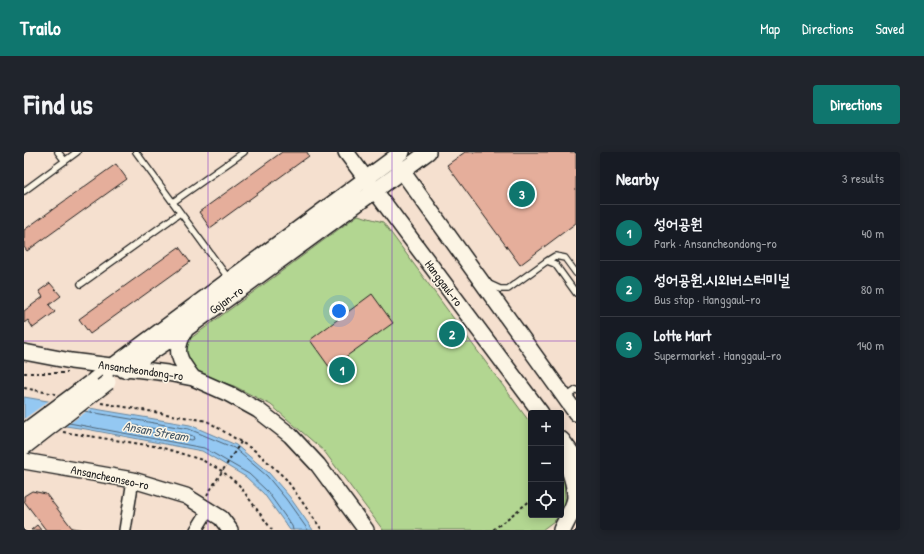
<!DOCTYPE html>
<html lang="en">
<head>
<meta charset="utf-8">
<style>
	:root { --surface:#171b24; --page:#20242c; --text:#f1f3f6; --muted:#9ea1a6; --line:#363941; --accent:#0f766e }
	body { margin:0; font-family:"Patrick Hand","Poor Story",sans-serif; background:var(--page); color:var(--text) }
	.controls { position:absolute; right:12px; bottom:12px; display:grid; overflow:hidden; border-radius:4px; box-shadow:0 2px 10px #0003 }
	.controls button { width:36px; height:36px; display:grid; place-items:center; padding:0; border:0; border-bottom:1px solid var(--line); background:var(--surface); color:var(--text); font:20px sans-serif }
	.you { position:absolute; left:315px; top:159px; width:14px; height:14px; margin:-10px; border:3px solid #fff; border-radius:50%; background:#1a73e8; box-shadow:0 0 0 6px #1a73e833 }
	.badge { display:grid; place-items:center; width:26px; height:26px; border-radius:50%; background:var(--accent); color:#fff; font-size:13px; font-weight:700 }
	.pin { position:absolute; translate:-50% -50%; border:2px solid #fff; box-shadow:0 1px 4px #0006 }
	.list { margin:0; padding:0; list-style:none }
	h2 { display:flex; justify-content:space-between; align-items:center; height:52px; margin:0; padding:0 16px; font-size:17px }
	h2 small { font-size:13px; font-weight:400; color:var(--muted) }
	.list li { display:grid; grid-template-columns:26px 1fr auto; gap:12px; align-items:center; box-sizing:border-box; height:56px; padding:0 16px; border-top:1px solid var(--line) }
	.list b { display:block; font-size:15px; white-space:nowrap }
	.list p { margin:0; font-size:13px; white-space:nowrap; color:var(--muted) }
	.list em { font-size:13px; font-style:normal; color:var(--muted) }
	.icon { flex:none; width:22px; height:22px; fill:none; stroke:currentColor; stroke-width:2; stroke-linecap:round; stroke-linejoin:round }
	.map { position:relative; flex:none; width:552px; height:378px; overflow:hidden; border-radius:4px }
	header { display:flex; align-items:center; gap:24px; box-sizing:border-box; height:56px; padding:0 20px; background:var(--accent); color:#fff }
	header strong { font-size:19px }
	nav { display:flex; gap:22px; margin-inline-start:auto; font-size:14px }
	.intro { display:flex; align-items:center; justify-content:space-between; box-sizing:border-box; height:96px; padding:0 24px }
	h1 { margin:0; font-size:28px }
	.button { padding:10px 18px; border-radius:4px; background:var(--accent); color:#fff; font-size:14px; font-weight:700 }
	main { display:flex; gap:24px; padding:0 24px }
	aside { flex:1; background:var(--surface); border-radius:4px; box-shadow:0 2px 10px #0003 }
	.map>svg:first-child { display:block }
	.green { fill:#b2d691; stroke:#677956 }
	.water { fill:#94c8f2; stroke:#64839c }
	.pier { fill:#f5e0cf }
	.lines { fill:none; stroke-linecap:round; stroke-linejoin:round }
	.shore { stroke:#4c6172; stroke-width:1 }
	.building { fill:#e5ae9b; stroke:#1c1c1c }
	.lane-casing { stroke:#1c1c1c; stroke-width:8 }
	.street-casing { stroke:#1c1c1c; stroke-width:14 }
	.secondary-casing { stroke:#1c1c1c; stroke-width:18 }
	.primary-casing { stroke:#1c1c1c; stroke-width:20 }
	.path { stroke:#1c1c1c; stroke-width:2; stroke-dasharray:3 3; stroke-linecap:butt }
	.lane { stroke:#fcf5e5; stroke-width:5.5 }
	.street { stroke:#fcf5e5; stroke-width:11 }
	.secondary { stroke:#fcf5e5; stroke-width:15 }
	.primary { stroke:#fcf5e5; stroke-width:17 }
	.secondary-bridge-casing { stroke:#1c1c1c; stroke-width:18; stroke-linecap:butt }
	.secondary-bridge { stroke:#fcf5e5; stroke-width:15 }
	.grid { fill:none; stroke:#7b2cbf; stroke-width:1; stroke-opacity:0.55 }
	.labels { text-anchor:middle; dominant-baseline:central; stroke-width:3; stroke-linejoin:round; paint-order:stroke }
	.street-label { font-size:12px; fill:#1c1c1c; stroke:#fcf5e5 }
	.water-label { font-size:13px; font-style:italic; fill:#465867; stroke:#fcf5e5 }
</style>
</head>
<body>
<header>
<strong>Trailo</strong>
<nav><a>Map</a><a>Directions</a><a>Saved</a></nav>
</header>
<div class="intro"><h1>Find us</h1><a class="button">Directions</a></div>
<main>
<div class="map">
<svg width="552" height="378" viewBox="0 0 552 378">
	<rect width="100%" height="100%" fill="#f5e0cf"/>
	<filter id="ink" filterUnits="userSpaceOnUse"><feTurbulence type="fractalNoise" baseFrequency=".025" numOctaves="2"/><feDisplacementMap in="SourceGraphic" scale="8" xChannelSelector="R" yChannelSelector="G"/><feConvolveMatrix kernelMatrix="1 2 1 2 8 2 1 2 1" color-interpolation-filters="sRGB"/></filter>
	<g filter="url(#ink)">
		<path class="green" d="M 334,63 L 359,70 L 507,272 L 507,363 L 537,363 L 537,313 L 539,315 L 542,360 L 518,378 L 359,378 L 300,299 L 247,253 L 210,234 L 170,221 L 165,215 L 161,198 L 163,189 Z"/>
		<path class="water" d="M 0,245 L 166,273 L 212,293 L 245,321 L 265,344 L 289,378 L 266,378 L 240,342 L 222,325 L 178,299 L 62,277 L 0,268 Z"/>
		<path class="pier" d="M 26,248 L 69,255 L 39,276 L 0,270 L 0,267 Z"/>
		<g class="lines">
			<path class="shore" d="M 60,259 L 165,277 L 210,296 L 243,324 L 262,347 L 284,378
				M 45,271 L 180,296 L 225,322 L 243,339 L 268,374 L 269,378
				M 108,273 L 163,282 L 169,284 L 170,287 L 168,288 L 109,277 L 107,275 Z"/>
		</g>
		<path class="building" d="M 258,0 L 283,0 L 285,4 L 186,76 L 175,60 Z
			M 441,0 L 552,0 L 552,71 L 496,113 L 423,13 Z
			M 92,12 L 103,27 L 3,99 L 0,95 L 0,78 Z
			M 155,95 L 166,110 L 66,182 L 55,167 Z
			M 26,131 L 37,144 L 25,153 L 31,160 L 9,176 L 4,168 L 0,171 L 0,159 L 19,145 L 15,139 Z
			M 348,142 L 369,171 L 306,216 L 286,188 Z
			M 8,339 L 22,342 L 48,376 L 61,378 L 22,378 L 0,349 L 0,344 Z
			M 13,373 L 17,378 L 7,378 Z"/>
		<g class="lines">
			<g class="lane-casing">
				<path id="lane" d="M 34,0 L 41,9
					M 112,0 L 205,127
					M 0,39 L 53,0
					M 149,50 L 220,0
					M 523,109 L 531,104 L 541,106 L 552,121
					M 57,132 L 156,61
					M 465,132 L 476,137 L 484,137 L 523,109 L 531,112 L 552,141
					M 541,246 L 552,238"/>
			</g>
			<g class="street-casing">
				<path id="street" d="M 101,378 L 109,328
					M 172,378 L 185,357"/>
			</g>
			<g class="secondary-casing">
				<path id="secondary" d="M 322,0 L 517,261
					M 373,12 L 552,261
					M 162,177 C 149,199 154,207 169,226
					M 0,200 L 47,209 L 143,221 L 169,226 L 205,242 L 234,258 L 266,283 L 294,313 L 342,378
					M 100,218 L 162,177 L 404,0
					M 70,228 L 378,0
					M 538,288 L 552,307
					M 0,309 L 109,328 L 162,344 L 197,366 L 206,378"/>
			</g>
			<g class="primary-casing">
				<path id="primary" d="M 537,295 C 543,310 552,329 552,346 C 551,355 542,369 538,378"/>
			</g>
			<path class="path" d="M 0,221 L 43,221
				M 0,236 L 31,242
				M 77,251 L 183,269 L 233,300 L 262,327 L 298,378
				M 39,280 L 136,295 L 178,308 L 198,319 L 215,333 L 248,378
				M 183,343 L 217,290
				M 469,378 L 507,348"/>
			<use href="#lane" class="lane"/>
			<use href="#street" class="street"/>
			<use href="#secondary" class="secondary"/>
			<use href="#primary" class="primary"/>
			<g class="secondary-bridge-casing">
				<path id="secondary-bridge" d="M 0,280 L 66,231
					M 0,295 L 84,230"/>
			</g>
			<use href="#secondary-bridge" class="secondary-bridge"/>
		</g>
	</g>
	<path class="grid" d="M 184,0 L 184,378M 368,0 L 368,378M 0,189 L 552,189"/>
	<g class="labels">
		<g class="street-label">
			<text transform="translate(420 131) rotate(53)">Hanggaul-ro</text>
			<text transform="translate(202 148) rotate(-36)">Gojan-ro</text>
			<text transform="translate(117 218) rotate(8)">Ansancheondong-ro</text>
			<text transform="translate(86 325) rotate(12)">Ansancheonseo-ro</text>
		</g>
		<g class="water-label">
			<text transform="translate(132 279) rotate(10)">Ansan Stream</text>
		</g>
	</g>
</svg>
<div class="controls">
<button>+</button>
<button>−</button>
<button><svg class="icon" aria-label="locate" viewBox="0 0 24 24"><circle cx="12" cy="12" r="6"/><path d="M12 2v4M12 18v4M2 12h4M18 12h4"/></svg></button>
</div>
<div class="you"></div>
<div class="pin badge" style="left:318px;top:218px">1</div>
<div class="pin badge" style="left:428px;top:182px">2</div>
<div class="pin badge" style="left:498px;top:42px">3</div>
</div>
<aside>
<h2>Nearby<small>3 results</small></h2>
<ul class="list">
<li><span class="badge">1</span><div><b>성어공원</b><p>Park · Ansancheondong-ro</p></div><em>40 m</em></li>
<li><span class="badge">2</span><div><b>성어공원.시외버스터미널</b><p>Bus stop · Hanggaul-ro</p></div><em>80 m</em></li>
<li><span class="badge">3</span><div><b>Lotte Mart</b><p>Supermarket · Hanggaul-ro</p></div><em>140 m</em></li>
</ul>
</aside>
</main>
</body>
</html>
